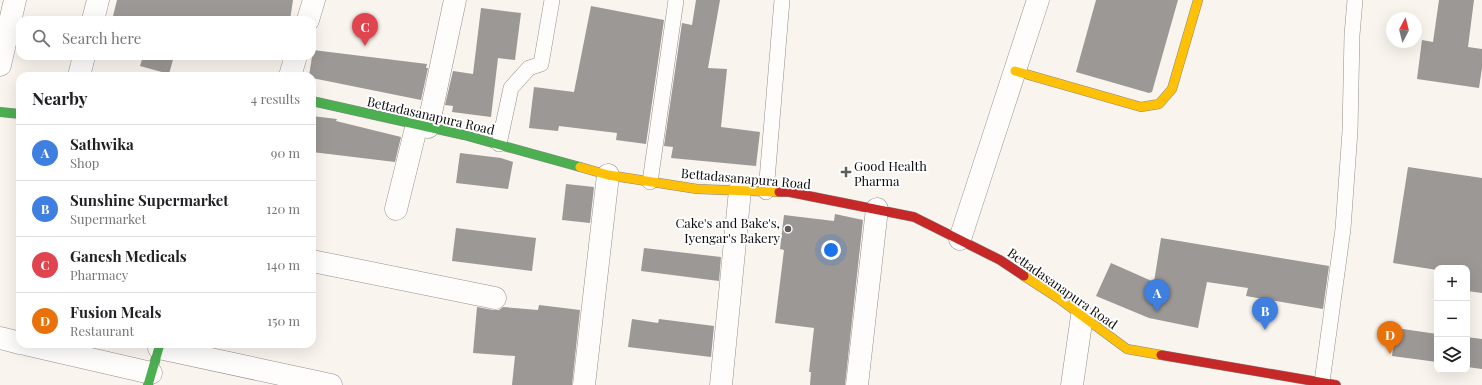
<!DOCTYPE html>
<html lang="en">
<head>
<meta charset="utf-8">
<style>
	:root { --surface:#fff; --page:#f2f2f2; --text:#202124; --muted:#757577; --line:#e0e0e0; --accent:#0b8043 }
	body { margin:0; font-family:"Playfair Display",serif; background:var(--page); color:var(--text) }
	.controls { position:absolute; right:12px; bottom:12px; display:grid; overflow:hidden; border-radius:8px; box-shadow:0 4px 16px #0002 }
	.controls button { width:36px; height:36px; display:grid; place-items:center; padding:0; border:0; border-bottom:1px solid var(--line); background:var(--surface); color:var(--text); font:20px sans-serif }
	.compass { position:absolute; left:1386px; top:12px; width:36px; height:36px; border-radius:50%; background:var(--surface); box-shadow:0 4px 16px #0002; rotate:7deg }
	.you { position:absolute; left:831px; top:250px; width:14px; height:14px; margin:-10px; border:3px solid #fff; border-radius:50%; background:#1a73e8; box-shadow:0 0 0 6px #1a73e833 }
	.badge { display:grid; place-items:center; width:26px; height:26px; border-radius:50%; background:var(--accent); color:#fff; font-size:13px; font-weight:700 }
	.pin { position:absolute; translate:-50% -33px; filter:drop-shadow(0 1px 2px #0008) }
	.pin::after { content:''; position:absolute; top:21px; width:14px; height:12px; background:inherit; clip-path:polygon(0 0,100% 0,50% 100%) }
	.list { margin:0; padding:0; list-style:none }
	h2 { display:flex; justify-content:space-between; align-items:center; height:52px; margin:0; padding:0 16px; font-size:17px }
	h2 small { font-size:13px; font-weight:400; color:var(--muted) }
	.list li { display:grid; grid-template-columns:26px 1fr auto; gap:12px; align-items:center; box-sizing:border-box; height:56px; padding:0 16px; border-top:1px solid var(--line) }
	.list b { display:block; font-size:15px; white-space:nowrap }
	.list p { margin:0; font-size:13px; white-space:nowrap; color:var(--muted) }
	.list em { font-size:13px; font-style:normal; color:var(--muted) }
	.icon { flex:none; width:22px; height:22px; fill:none; stroke:currentColor; stroke-width:2; stroke-linecap:round; stroke-linejoin:round }
	.map { position:relative; flex:none; width:1482px; height:385px; overflow:hidden }
	.search { position:absolute; background:var(--surface); box-shadow:0 4px 16px #0002; left:16px; top:16px; width:300px; height:44px; display:flex; align-items:center; gap:10px; box-sizing:border-box; padding:0 14px; border-radius:12px; color:var(--muted); font-size:15px }
	.panel { position:absolute; background:var(--surface); box-shadow:0 4px 16px #0002; left:16px; top:72px; width:300px; height:276px; border-radius:12px }
	.map>svg:first-child { display:block }
	.building { fill:#9c9895 }
	.lines { fill:none; stroke-linecap:round; stroke-linejoin:round }
	.lane-casing { stroke:#93908d; stroke-width:16 }
	.street-casing { stroke:#93908d; stroke-width:23 }
	.fast-casing { stroke:#898784; stroke-width:10 }
	.slow-casing { stroke:#898784; stroke-width:10 }
	.jam-casing { stroke:#898784; stroke-width:10 }
	.lane { stroke:#fefdfc; stroke-width:15 }
	.street { stroke:#fefdfc; stroke-width:22 }
	.fast { stroke:#4caf50; stroke-width:9 }
	.slow { stroke:#ffc107; stroke-width:9 }
	.jam { stroke:#c62828; stroke-width:9 }
	.poi-dot { fill:#5f5d5a; stroke:#fff; stroke-width:1.5 }
	.labels { text-anchor:middle; dominant-baseline:central; stroke-width:4; stroke-linejoin:round; paint-order:stroke }
	.street-label { font-size:13px; fill:#0b0b0b; stroke:#fff }
	.poi-label { font-size:13px; fill:#0b0b0b; stroke:#fff; text-anchor:start }
</style>
</head>
<body>
<div class="map">
<svg width="1482" height="385" viewBox="0 0 1482 385">
	<rect width="100%" height="100%" fill="#faf4ee"/>
	<path class="building" d="M 117,0 L 293,0 L 290,20 L 112,20 Z
		M 696,0 L 720,0 L 708,68 L 727,69 L 721,127 L 760,132 L 756,166 L 671,158 L 673,147 L 664,146 L 682,23 L 692,25 Z
		M 1096,0 L 1178,0 L 1152,92 L 1149,93 L 1076,72 Z
		M 1439,0 L 1474,0 L 1468,47 L 1482,49 L 1482,68 L 1479,88 L 1417,79 L 1422,40 L 1433,42 Z
		M 591,6 L 664,20 L 646,144 L 616,140 L 617,133 L 559,126 L 558,131 L 529,128 L 534,87 L 574,92 Z
		M 481,8 L 521,13 L 515,60 L 498,58 L 491,117 L 452,112 L 453,106 L 445,105 L 453,71 L 473,74 Z
		M 313,50 L 427,64 L 426,68 L 428,68 L 421,100 L 312,78 L 312,76 L 309,76 Z
		M 143,56 L 174,56 L 169,74 L 140,66 Z
		M 312,116 L 337,119 L 336,121 L 401,137 L 395,162 L 312,152 Z
		M 460,153 L 501,158 L 513,162 L 508,189 L 456,183 Z
		M 1408,167 L 1482,178 L 1482,293 L 1467,291 L 1467,268 L 1437,268 L 1437,270 L 1393,263 Z
		M 566,184 L 594,187 L 590,223 L 562,220 Z
		M 835,214 L 863,220 L 845,385 L 810,385 L 811,372 L 809,372 L 814,328 L 775,323 L 784,250 L 780,249 L 784,215 L 834,221 Z
		M 456,228 L 536,238 L 532,271 L 452,261 Z
		M 1161,238 L 1329,266 L 1323,309 L 1246,296 L 1248,288 L 1207,282 L 1198,328 L 1149,318 L 1096,296 L 1111,263 L 1154,282 Z
		M 644,248 L 721,257 L 719,281 L 641,271 Z
		M 539,305 L 580,310 L 572,385 L 512,385 L 515,356 L 473,353 L 477,307 L 493,310 L 499,310 L 503,307 L 538,310 Z
		M 632,319 L 658,323 L 659,319 L 714,326 L 711,357 L 628,347 Z
		M 1396,328 L 1437,334 L 1437,362 L 1392,356 Z
		M 1467,337 L 1482,339 L 1482,369 L 1467,367 Z"/>
	<g class="lines">
		<g class="lane-casing">
			<path id="lane" d="M 499,144 L 511,88 L 529,68 L 541,64 L 552,0
				M 650,182 L 676,0
				M 766,192 L 782,0
				M 1322,382 L 1343,229 L 1350,131 L 1352,35 L 1355,0"/>
		</g>
		<g class="street-casing">
			<path id="street" d="M 93,20 L 98,0
				M 308,20 L 314,0
				M 0,65 L 15,0
				M 79,76 L 84,56
				M 290,76 L 296,56
				M 428,127 L 455,0
				M 396,209 L 417,124
				M 960,239 L 1038,0
				M 312,261 L 495,298
				M 0,338 L 20,343
				M 25,344 L 151,373
				M 159,348 L 331,385
				M 584,385 L 608,175
				M 721,385 L 740,190
				M 857,385 L 877,209
				M 1072,385 L 1082,316"/>
		</g>
		<g class="fast-casing">
			<path id="fast" d="M 312,101 L 464,135 L 580,167
				M 0,112 L 20,114
				M 148,385 L 160,344"/>
		</g>
		<g class="slow-casing">
			<path id="slow" d="M 1015,71 L 1141,107 L 1159,104 L 1172,89 L 1198,0
				M 580,167 L 608,175 L 697,189 L 779,192
				M 1024,276 L 1058,298 L 1127,349 L 1161,355"/>
		</g>
		<g class="jam-casing">
			<path id="jam" d="M 779,192 L 789,192 L 914,217 L 1000,260 L 1024,276
				M 1161,355 L 1336,385"/>
		</g>
		<use href="#lane" class="lane"/>
		<use href="#street" class="street"/>
		<use href="#fast" class="fast"/>
		<use href="#slow" class="slow"/>
		<use href="#jam" class="jam"/>
	</g>
	<g class="poi-dot">
		<path d="M844 166h4v4h4v4h-4v4h-4v-4h-4v-4h4z"/>
		<circle cx="788" cy="229" r="4"/>
	</g>
	<g class="labels">
		<g class="street-label">
			<text transform="translate(431 115) rotate(13)">Bettadasanapura Road</text>
			<text transform="translate(746 178) rotate(5)">Bettadasanapura Road</text>
			<text transform="translate(1063 288) rotate(35)">Bettadasanapura Road</text>
		</g>
		<g class="poi-label">
			<text x="854" y="165">Good Health<tspan x="854" dy="15">Pharma</tspan></text>
			<text x="780" y="222" text-anchor="end">Cake's and Bake's,<tspan x="780" dy="15">Iyengar's Bakery</tspan></text>
		</g>
	</g>
</svg>
<div class="controls">
<button>+</button>
<button>−</button>
<button><svg class="icon" aria-label="layers" viewBox="0 0 24 24"><path d="M12 4l9 5-9 5-9-5zM3 14l9 5 9-5"/></svg></button>
</div>
<svg class="compass" viewBox="-18 -18 36 36"><path d="M0-13l5 13h-10z" fill="#e53935"/><path d="M0 13l5-13h-10z" fill="#757577"/></svg>
<div class="you"></div>
<div class="pin badge" style="left:1157px;top:312px;background:#3f7fe0">A</div>
<div class="pin badge" style="left:1265px;top:330px;background:#3f7fe0">B</div>
<div class="pin badge" style="left:365px;top:46px;background:#e0444e">C</div>
<div class="pin badge" style="left:1390px;top:354px;background:#e8710a">D</div>
<div class="search"><svg class="icon" aria-label="search" viewBox="0 0 24 24"><circle cx="10" cy="10" r="6"/><path d="M15 15l6 6"/></svg>Search here</div>
<section class="panel">
<h2>Nearby<small>4 results</small></h2>
<ul class="list">
<li><span class="badge" style="background:#3f7fe0">A</span><div><b>Sathwika</b><p>Shop</p></div><em>90 m</em></li>
<li><span class="badge" style="background:#3f7fe0">B</span><div><b>Sunshine Supermarket</b><p>Supermarket</p></div><em>120 m</em></li>
<li><span class="badge" style="background:#e0444e">C</span><div><b>Ganesh Medicals</b><p>Pharmacy</p></div><em>140 m</em></li>
<li><span class="badge" style="background:#e8710a">D</span><div><b>Fusion Meals</b><p>Restaurant</p></div><em>150 m</em></li>
</ul>
</section>
</div>
</body>
</html>
